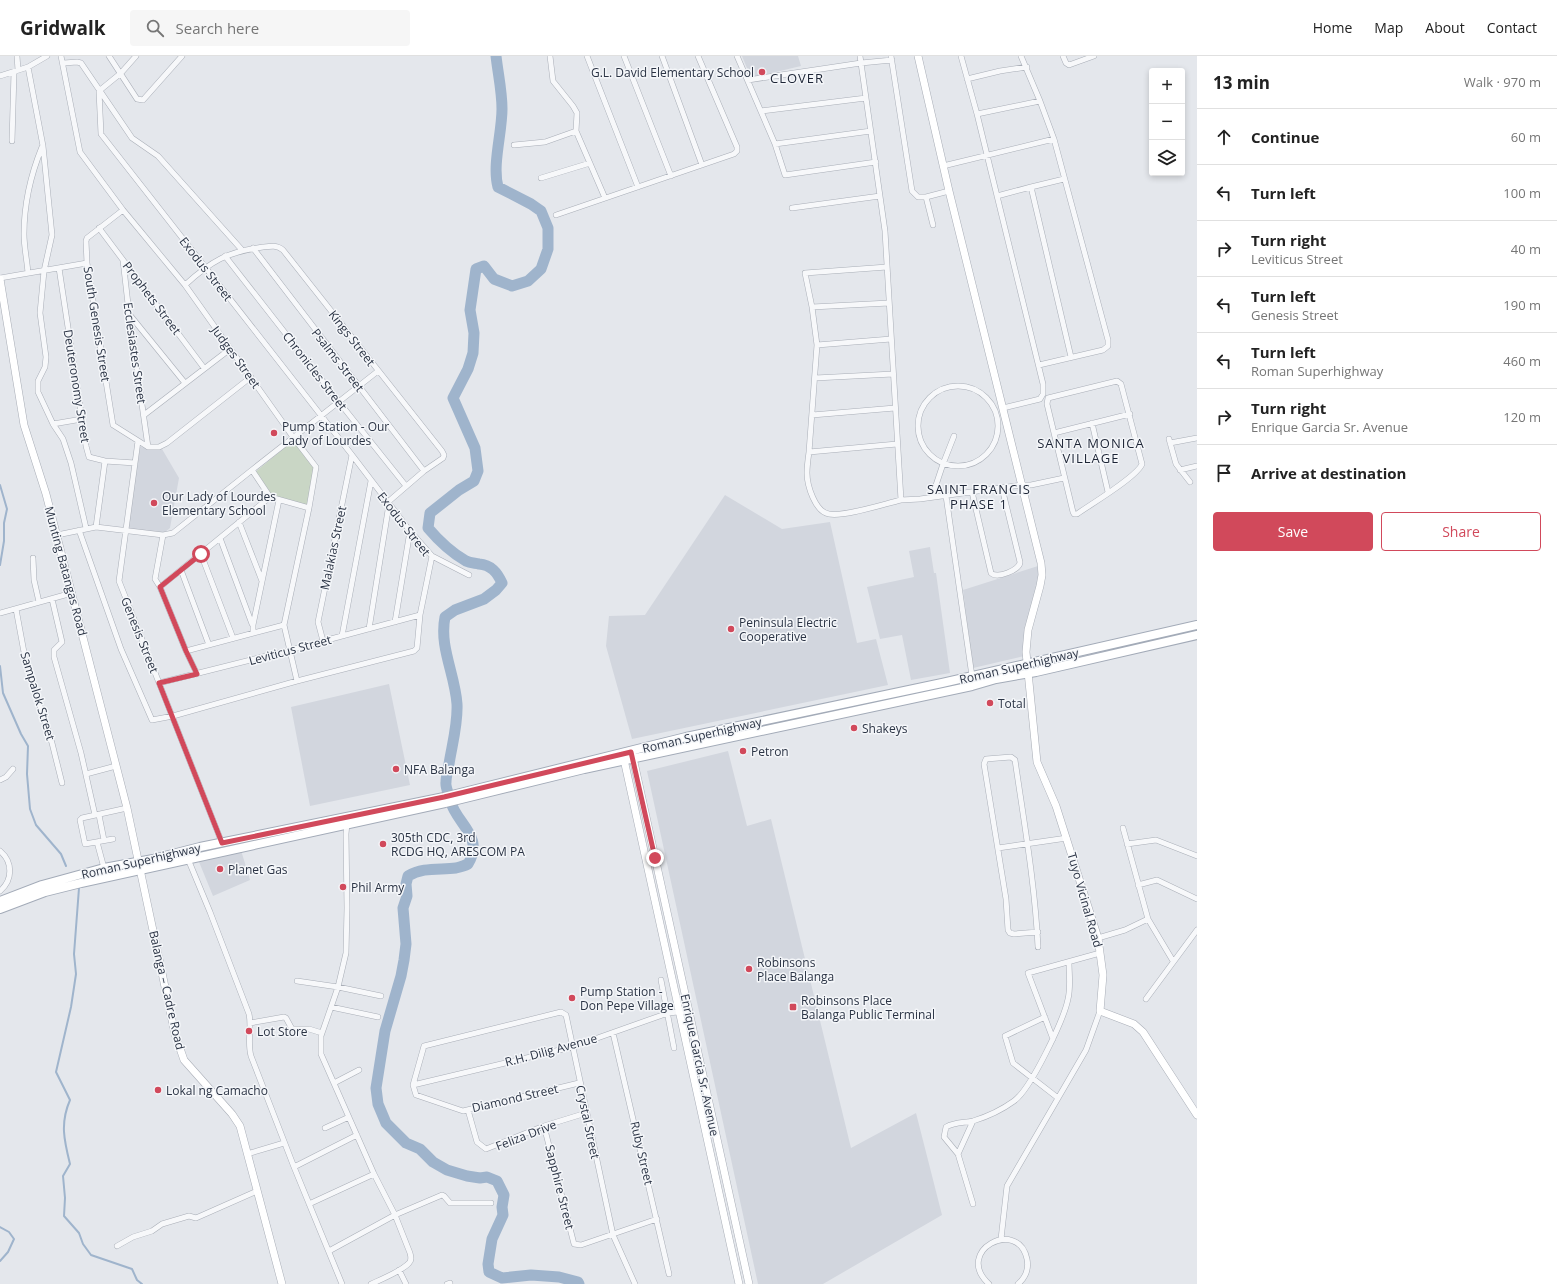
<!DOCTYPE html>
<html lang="en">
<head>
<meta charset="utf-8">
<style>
	:root { --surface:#fff; --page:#f6f6f6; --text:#222; --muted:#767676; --line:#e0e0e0; --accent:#d1495b }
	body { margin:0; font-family:"Open Sans",sans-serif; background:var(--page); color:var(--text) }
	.controls { position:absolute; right:12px; top:12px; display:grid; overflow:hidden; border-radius:4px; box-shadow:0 2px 6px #0003 }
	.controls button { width:36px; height:36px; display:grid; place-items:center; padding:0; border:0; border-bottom:1px solid var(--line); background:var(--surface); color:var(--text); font:20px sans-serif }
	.stop { position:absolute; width:12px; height:12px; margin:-9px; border:3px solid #d1495b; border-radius:50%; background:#fff }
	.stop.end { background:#d1495b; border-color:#fff; box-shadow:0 1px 4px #0008 }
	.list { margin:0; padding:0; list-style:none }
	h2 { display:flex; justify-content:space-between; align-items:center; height:52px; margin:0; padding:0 16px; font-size:17px }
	h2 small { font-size:13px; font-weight:400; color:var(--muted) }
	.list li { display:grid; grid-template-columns:26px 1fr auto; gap:12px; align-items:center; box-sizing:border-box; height:56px; padding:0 16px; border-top:1px solid var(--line) }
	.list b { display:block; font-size:15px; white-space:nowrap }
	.list p { margin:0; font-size:13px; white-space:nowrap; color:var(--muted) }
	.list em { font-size:13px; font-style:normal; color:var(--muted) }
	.actions { display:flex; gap:8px; padding:12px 16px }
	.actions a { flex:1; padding:9px 0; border:1px solid var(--accent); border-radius:4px; text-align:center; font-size:14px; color:var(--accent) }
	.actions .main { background:var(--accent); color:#fff }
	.icon { flex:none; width:22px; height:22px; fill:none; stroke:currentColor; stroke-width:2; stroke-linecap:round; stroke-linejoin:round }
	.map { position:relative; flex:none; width:1197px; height:1228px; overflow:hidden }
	header { display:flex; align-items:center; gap:24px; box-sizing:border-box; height:56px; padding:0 20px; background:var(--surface); border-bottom:1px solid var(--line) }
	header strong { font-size:19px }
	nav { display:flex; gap:22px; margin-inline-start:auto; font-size:14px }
	.search { width:280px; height:36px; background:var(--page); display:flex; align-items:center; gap:10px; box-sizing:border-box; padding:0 14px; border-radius:4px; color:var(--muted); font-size:15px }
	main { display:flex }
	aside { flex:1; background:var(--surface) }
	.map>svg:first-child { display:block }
	.built { fill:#d2d6de }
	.green { fill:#c9d6c5 }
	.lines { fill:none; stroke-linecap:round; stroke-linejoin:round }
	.stream { stroke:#9fb4cc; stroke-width:2 }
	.river { stroke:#9fb4cc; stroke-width:11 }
	.street-casing { stroke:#a9aeb7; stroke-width:6 }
	.secondary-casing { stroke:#a9aeb7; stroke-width:8 }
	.primary-casing { stroke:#a3abb8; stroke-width:10 }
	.street { stroke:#f7f8fa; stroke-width:5 }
	.secondary { stroke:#fff; stroke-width:7 }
	.primary { stroke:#fff; stroke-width:8 }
	.route { stroke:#d1495b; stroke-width:5 }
	.poi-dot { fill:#d1495b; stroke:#f4f6f9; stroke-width:1.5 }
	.labels { text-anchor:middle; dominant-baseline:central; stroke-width:3; stroke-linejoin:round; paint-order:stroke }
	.poi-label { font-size:12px; fill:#2b3445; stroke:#f4f6f9; text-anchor:start }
	.street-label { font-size:12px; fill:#2b3445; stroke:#f4f6f9 }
	.neighbourhood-label { font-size:13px; letter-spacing:1px; fill:#1d2536; stroke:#f4f6f9 }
</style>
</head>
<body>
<header>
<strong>Gridwalk</strong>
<div class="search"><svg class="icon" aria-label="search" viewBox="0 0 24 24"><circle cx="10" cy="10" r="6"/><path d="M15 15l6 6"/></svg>Search here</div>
<nav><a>Home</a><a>Map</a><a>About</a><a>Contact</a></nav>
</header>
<main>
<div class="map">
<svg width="1197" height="1228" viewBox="0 0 1197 1228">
	<rect width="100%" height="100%" fill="#e4e7ec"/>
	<path class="built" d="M 742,0 L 798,0 L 801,10 L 751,22 Z
		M 140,391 L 162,393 L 179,422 L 170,472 L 164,477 L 128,473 Z
		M 725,439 L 782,473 L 830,466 L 857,587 L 876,583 L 888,629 L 632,683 L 606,590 L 609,560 L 645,559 Z
		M 930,491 L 934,517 L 936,517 L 950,617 L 911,624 L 902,579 L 880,583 L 867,531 L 914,521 L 909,495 Z
		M 1038,510 L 1042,519 L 1024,600 L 973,612 L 963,534 Z
		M 389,628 L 410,729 L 310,750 L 291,651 Z
		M 728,695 L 747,770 L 771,763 L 851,1092 L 916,1057 L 942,1159 L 823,1228 L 758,1228 L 647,715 Z
		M 240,791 L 250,824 L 213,840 L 197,801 Z"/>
	<path class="green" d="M 295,383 L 316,411 L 309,451 L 272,441 L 254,417 Z"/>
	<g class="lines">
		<path class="stream" d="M 0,429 L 7,453 L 4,467 L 4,485 L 0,509
			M 0,610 L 3,637 L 21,678 L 28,690 L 27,718 L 30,753 L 36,769 L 61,798 L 66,810
			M 79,832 L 74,898 L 76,918 L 71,951 L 56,1016 L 70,1044 C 60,1067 64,1084 70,1108 L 63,1120 L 65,1142 L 64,1160 L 79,1177 L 83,1188 L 91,1199 L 132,1213 L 137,1224 L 142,1228
			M 0,1171 L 9,1176 L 14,1183 L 8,1196 L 0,1205"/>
		<path class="river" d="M 496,0 C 498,18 502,35 502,53 C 502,77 492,109 498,131 L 531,148 L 541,155 L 548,172 L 548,193 L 541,213 L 528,225 L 512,230 L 494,223 L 484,210 L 476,213 L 470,254 L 474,277 L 473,297 L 468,313 L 453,342 L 475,392 L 478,415 L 474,425 L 459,434 L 430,457 L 428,472 C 439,485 452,497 466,505 C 470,507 474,507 479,508 C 491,509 497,516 502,527 L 496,534 L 484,543 L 455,554 L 445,561 C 439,591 455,618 457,648 C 458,668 452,689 449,708 C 448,714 446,720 446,726 C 445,731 449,738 450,744 C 456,768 485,780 468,808 C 464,810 460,811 456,812 C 439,814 423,811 408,820 L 406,828 L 407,840 L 403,852 L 406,888 L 404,904 L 401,920 L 385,975 L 376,1032 L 378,1048 L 386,1067 L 406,1087 L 420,1093 L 433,1106 L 447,1114 L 467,1120 L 480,1122 L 487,1121 L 497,1125 L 504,1139 L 502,1151 L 503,1159 L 492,1183 L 488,1208 L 489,1216 L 502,1222 L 531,1219 L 559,1221 L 578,1226 L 579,1228"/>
		<g class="street-casing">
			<path id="street" d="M 17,0 L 18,14
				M 61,0 L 80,96 L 123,154 L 185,229 L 293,381 L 316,411 L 309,452 L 284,569 L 297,625
				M 109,0 L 137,43 L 143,44 L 182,0
				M 587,0 L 638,131
				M 624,0 L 671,120
				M 662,0 L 702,109
				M 737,0 L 775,88 L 785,119 L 876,106
				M 860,0 L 885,175 L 901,444 L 920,443 L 1021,429 L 1031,429 L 1064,422
				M 891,0 L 912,135 L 918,141 L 926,141 L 933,169
				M 961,0 L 977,58 L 1043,328 L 1043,338 L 1040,343 L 1003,352
				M 1021,0 L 1040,45 L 1054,83 L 1108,284 L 1108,290 L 1103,294 L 1039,309
				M 1063,0 L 1066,7 L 1069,9 L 1094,0
				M 64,7 L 77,6 L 81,7 L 132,82 L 158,100 L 242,194
				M 28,11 L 43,90 L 52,179 L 44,215 L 40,257 L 46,301 L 45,311 L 38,325 L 38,336 L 53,368
				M 0,20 L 28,11 L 47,0
				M 967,23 L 1000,15 L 1027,11
				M 748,24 L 861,7 L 892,4
				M 761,55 L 866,42
				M 977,58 L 1040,45
				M 576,75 L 605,142
				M 12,85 L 14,16
				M 775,88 L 871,75
				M 514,89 L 545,86 L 576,75 L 577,57 L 573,50 L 553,25 L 550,0
				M 943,110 L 1054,83
				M 541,122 L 590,107
				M 1064,123 L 1031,131 L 1071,301
				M 997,140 L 1031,131
				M 926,141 L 949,135
				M 792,152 L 880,140
				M 123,154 L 87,182 L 86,185 L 87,207 L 113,369 L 148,391 L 159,391 L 167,387 L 251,321
				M 556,159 L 734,98 L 737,95 L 737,91 L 698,0
				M 99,172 L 204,312
				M 253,192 L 424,415
				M 225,200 L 339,346 L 406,430
				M 123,204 L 129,257 L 148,391
				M 887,211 L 805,217 L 812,251 L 889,247
				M 59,212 L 86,390 L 89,401 L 105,405 L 135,407
				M 28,217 C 27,204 24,191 24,178 C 24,148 31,118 42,91
				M 0,222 L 87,207
				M 185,229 C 211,205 227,196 263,191 C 271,190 277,189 283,194 L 442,395 L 444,399 L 443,402 L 424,415 L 388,446
				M 812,251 L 817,289 L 809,396 L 897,388
				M 129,258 L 185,327
				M 817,289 L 891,283
				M 815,322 L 893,318
				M 1117,325 L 1121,328 L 1142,408 C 1137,421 1091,448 1077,458 L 1074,458 L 1073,456 L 1047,348 L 1048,342 Z
				M918 370a40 40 0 1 1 80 0a40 40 0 1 1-80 0Z
				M 144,359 L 230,293
				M 812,359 L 895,352
				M 82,363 L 53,368 L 63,383 L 71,407 L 86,472
				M 1092,367 L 1108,436
				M 1054,377 L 1130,358
				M 1169,383 L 1176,408 L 1190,426
				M 138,385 L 119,525 L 222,787
				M 1170,387 L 1197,382
				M 809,396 C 808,403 807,410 807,417 C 807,429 815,456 829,458 C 844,461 884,448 901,444
				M 252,414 L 378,315
				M 1180,414 L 1197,410
				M 972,436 L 991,517 C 997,523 1020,514 1020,506 L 1002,432
				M 946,440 L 972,620
				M 270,441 L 309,452
				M 932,441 L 943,408 L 954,380
				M 239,466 L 262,525
				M 96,471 L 105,405
				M 79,474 L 121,593 L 152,664 L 173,660 L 297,625 L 414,595 L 417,592 L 420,559 L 432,500 L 410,475 L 352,399 L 101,78 L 99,35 L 121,17 L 136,0
				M 57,479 L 96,471 L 163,479 L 173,477 L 252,414 L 270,441 L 160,531
				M 163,479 L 155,523 L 160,531 L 186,595 L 197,618
				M 220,482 L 252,568
				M 201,498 L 233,582
				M 432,500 L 469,519
				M 33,502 L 34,524 L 39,546
				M 181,514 L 209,589
				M 52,543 L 62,586 L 54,594 L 54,601 L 81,697 L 95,759
				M 16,553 L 26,607 L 52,687 L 62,727
				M 0,557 L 72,537
				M 395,566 L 410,475
				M 369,573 L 389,448
				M 253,577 L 253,569 L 279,444
				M 342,580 L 371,425
				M 323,585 L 318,566 L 352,399
				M 186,595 L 284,569
				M 159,627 L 290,594 L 420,559
				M 86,718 L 116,710
				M 0,724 L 6,721 L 13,713
				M 99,759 L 104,784
				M 1123,772 L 1148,863 L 1173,905
				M 113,783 L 85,788 L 80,764 L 82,762 L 127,752
				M 97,786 L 104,812
				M 1127,788 L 1156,784 L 1197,800
				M 998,792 L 1067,782
				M 0,795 C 13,806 13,824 0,835
				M 188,803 L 210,856 L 249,958 C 252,972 247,986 251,1000 L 294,1111 L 342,1228
				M 1138,829 L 1157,824 L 1197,843
				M 1038,876 L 1014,878 L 1010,877 L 1008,874 L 1006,843 L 984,708 L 986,703 L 1011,701 L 1015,704 C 1024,766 1035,828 1038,891
				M 1098,882 L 1125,874 L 1148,863
				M 661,924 L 674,992
				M 297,925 L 338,931 L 381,940
				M 1146,943 L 1197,874
				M 331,951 L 378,961
				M 1045,961 L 1005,980 L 1013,1007 L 1058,1042
				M 250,967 L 284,961 L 286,962 L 292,973 L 309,973 L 322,977
				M 613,977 L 669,1218
				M 1053,983 L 1028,917 L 1100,897
				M 334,1027 L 359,1014
				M 579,1027 L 463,1055 L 416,1039 L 413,1029 L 424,990 L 561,956 L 566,959 L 613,1179 L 635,1228
				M 413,1029 L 572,991 L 668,957 L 688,955
				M 468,1054 L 477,1086 L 486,1093 L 544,1070 L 586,1057
				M 544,1070 L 574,1188 L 581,1189 L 657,1163
				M 325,1072 L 349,1061
				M 247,1098 L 284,1087
				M 958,1098 L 973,1065
				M 294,1111 L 357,1079
				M 309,1148 L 374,1118
				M 973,1148 L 958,1098 L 944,1081 L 946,1071 C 955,1066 964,1067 973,1065 C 986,1061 1003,1053 1014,1045 C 1031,1033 1064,963 1068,943 C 1071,931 1069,918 1069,906
				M 1001,1183 L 1007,1130 L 1086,994 L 1100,955
				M 117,1190 L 133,1181 L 152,1175 L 162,1168 L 189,1160 L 196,1162 L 257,1135
				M 329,1195 L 395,1159 L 374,1118 L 321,998 L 321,980 L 338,931 L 346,897 L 347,852 L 346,778 L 347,767
				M 399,1214 L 406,1228
				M 371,1228 C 382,1223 402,1215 409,1207 C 412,1204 411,1201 410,1197 L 395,1159 L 442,1139 L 444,1140 L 450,1147 L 491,1147
				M 447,1228 L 450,1227
				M 989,1228 C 953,1195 1018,1161 1027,1203 C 1029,1213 1025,1222 1018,1228"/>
		</g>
		<g class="secondary-casing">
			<path id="secondary" d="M 918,0 L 949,135 L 1041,507 L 1042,519 L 1040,530 L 1028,574 L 1026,596 L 1037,706 L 1056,750 L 1098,882 L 1103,919 L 1100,955 L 1134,968 L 1143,976 L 1197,1059
				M 0,223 L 24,369 L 46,438 L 127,752 L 175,978 L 184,1004 L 232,1058 L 240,1070 L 282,1228
				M 632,697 L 749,1228
				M 623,699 L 739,1228"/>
		</g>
		<g class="primary-casing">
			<path id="primary" d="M 0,845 L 42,829 L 104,812 L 153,803 L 200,791 L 444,741 L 686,681 L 942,627 L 1197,569
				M 0,853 L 45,836 L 81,827 L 445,747 L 584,713 L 972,630 L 996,623 L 1036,616 L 1197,579"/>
		</g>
		<use href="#street" class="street"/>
		<use href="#secondary" class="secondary"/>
		<use href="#primary" class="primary"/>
	</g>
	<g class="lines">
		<path class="route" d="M 201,498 L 160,531 L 186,595 L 197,618 L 159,627 L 222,787 L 444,741 L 631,696 L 655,802"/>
	</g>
	<g class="poi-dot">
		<circle cx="762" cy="16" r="4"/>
		<circle cx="274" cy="377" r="4"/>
		<circle cx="154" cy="447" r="4"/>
		<circle cx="731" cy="573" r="4"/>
		<circle cx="990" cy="647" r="4"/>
		<circle cx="854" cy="672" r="4"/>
		<circle cx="743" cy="695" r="4"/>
		<circle cx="396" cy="713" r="4"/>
		<circle cx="383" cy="788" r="4"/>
		<circle cx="220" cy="813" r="4"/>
		<circle cx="343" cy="831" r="4"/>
		<circle cx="749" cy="913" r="4"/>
		<circle cx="572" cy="942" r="4"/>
		<rect x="789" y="947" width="8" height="8" rx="2"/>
		<circle cx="249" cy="975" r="4"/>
		<circle cx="158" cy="1034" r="4"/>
	</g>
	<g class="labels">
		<g class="poi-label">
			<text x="754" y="16" text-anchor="end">G.L. David Elementary School</text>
			<text x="282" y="370">Pump Station - Our<tspan x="282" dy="14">Lady of Lourdes</tspan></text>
			<text x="162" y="440">Our Lady of Lourdes<tspan x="162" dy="14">Elementary School</tspan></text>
			<text x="739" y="566">Peninsula Electric<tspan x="739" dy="14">Cooperative</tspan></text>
			<text x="998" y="647">Total</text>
			<text x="862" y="672">Shakeys</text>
			<text x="751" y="695">Petron</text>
			<text x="404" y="713">NFA Balanga</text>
			<text x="391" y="781">305th CDC, 3rd<tspan x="391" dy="14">RCDG HQ, ARESCOM PA</tspan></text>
			<text x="228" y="813">Planet Gas</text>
			<text x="351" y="831">Phil Army</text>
			<text x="757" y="906">Robinsons<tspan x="757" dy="14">Place Balanga</tspan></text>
			<text x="580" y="935">Pump Station -<tspan x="580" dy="14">Don Pepe Village</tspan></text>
			<text x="801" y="944">Robinsons Place<tspan x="801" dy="14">Balanga Public Terminal</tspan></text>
			<text x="257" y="975">Lot Store</text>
			<text x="166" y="1034">Lokal ng Camacho</text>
		</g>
		<g class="street-label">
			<text transform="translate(206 213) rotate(52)">Exodus Street</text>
			<text transform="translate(152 242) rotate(53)">Prophets Street</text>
			<text transform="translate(97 268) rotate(81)">South Genesis Street</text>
			<text transform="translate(352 282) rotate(52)">Kings Street</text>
			<text transform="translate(135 297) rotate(82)">Ecclesiastes Street</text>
			<text transform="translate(236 301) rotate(54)">Judges Street</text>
			<text transform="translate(338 304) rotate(52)">Psalms Street</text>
			<text transform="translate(315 315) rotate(52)">Chronicles Street</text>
			<text transform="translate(77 330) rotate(81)">Deuteronomy Street</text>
			<text transform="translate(404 468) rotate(52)">Exodus Street</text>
			<text transform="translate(333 492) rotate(-78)">Malakias Street</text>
			<text transform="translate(66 515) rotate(75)">Munting Batangas Road</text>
			<text transform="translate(140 579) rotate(68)">Genesis Street</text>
			<text transform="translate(290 594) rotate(-15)">Leviticus Street</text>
			<text transform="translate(1019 610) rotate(-13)">Roman Superhighway</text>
			<text transform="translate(38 640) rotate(73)">Sampalok Street</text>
			<text transform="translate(702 679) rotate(-13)">Roman Superhighway</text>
			<text transform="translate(141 805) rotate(-13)">Roman Superhighway</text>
			<text transform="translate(1085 844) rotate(74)">Tuyo Vicinal Road</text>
			<text transform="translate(167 934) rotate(77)">Balanga – Cadre Road</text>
			<text transform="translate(551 994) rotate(-15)">R.H. Dilig Avenue</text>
			<text transform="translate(700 1009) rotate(78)">Enrique Garcia Sr. Avenue</text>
			<text transform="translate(515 1042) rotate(-13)">Diamond Street</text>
			<text transform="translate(588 1066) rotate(78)">Crystal Street</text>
			<text transform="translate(526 1079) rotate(-21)">Feliza Drive</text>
			<text transform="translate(642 1097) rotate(77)">Ruby Street</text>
			<text transform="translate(560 1131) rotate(76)">Sapphire Street</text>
		</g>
		<g class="neighbourhood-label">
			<text x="797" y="22">CLOVER</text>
			<text x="1091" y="387">SANTA MONICA<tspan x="1091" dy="15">VILLAGE</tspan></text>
			<text x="979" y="433">SAINT FRANCIS<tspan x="979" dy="15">PHASE 1</tspan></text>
		</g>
	</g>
</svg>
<div class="controls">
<button>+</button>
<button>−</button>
<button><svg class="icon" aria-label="layers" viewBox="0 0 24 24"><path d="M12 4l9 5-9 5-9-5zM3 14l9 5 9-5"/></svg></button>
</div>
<div class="stop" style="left:201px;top:498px"></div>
<div class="stop end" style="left:655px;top:802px"></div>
</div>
<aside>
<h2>13 min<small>Walk · 970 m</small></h2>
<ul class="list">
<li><svg class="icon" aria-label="ahead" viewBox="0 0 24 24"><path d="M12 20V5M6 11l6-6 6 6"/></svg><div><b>Continue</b></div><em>60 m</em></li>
<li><svg class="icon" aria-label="left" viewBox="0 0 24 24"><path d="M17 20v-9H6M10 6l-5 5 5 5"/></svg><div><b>Turn left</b></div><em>100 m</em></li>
<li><svg class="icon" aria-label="right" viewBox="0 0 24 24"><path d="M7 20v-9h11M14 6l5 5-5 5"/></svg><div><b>Turn right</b><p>Leviticus Street</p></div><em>40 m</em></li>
<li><svg class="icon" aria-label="left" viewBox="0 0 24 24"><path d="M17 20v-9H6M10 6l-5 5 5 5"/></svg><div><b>Turn left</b><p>Genesis Street</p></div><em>190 m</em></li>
<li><svg class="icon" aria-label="left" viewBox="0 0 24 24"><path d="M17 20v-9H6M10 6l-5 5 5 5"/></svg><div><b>Turn left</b><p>Roman Superhighway</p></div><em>460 m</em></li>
<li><svg class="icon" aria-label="right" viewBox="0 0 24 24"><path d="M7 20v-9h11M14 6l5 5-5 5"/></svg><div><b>Turn right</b><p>Enrique Garcia Sr. Avenue</p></div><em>120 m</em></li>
<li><svg class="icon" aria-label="arrive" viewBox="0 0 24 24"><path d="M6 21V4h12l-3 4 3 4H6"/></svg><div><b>Arrive at destination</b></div></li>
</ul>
<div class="actions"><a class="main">Save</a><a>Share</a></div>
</aside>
</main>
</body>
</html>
